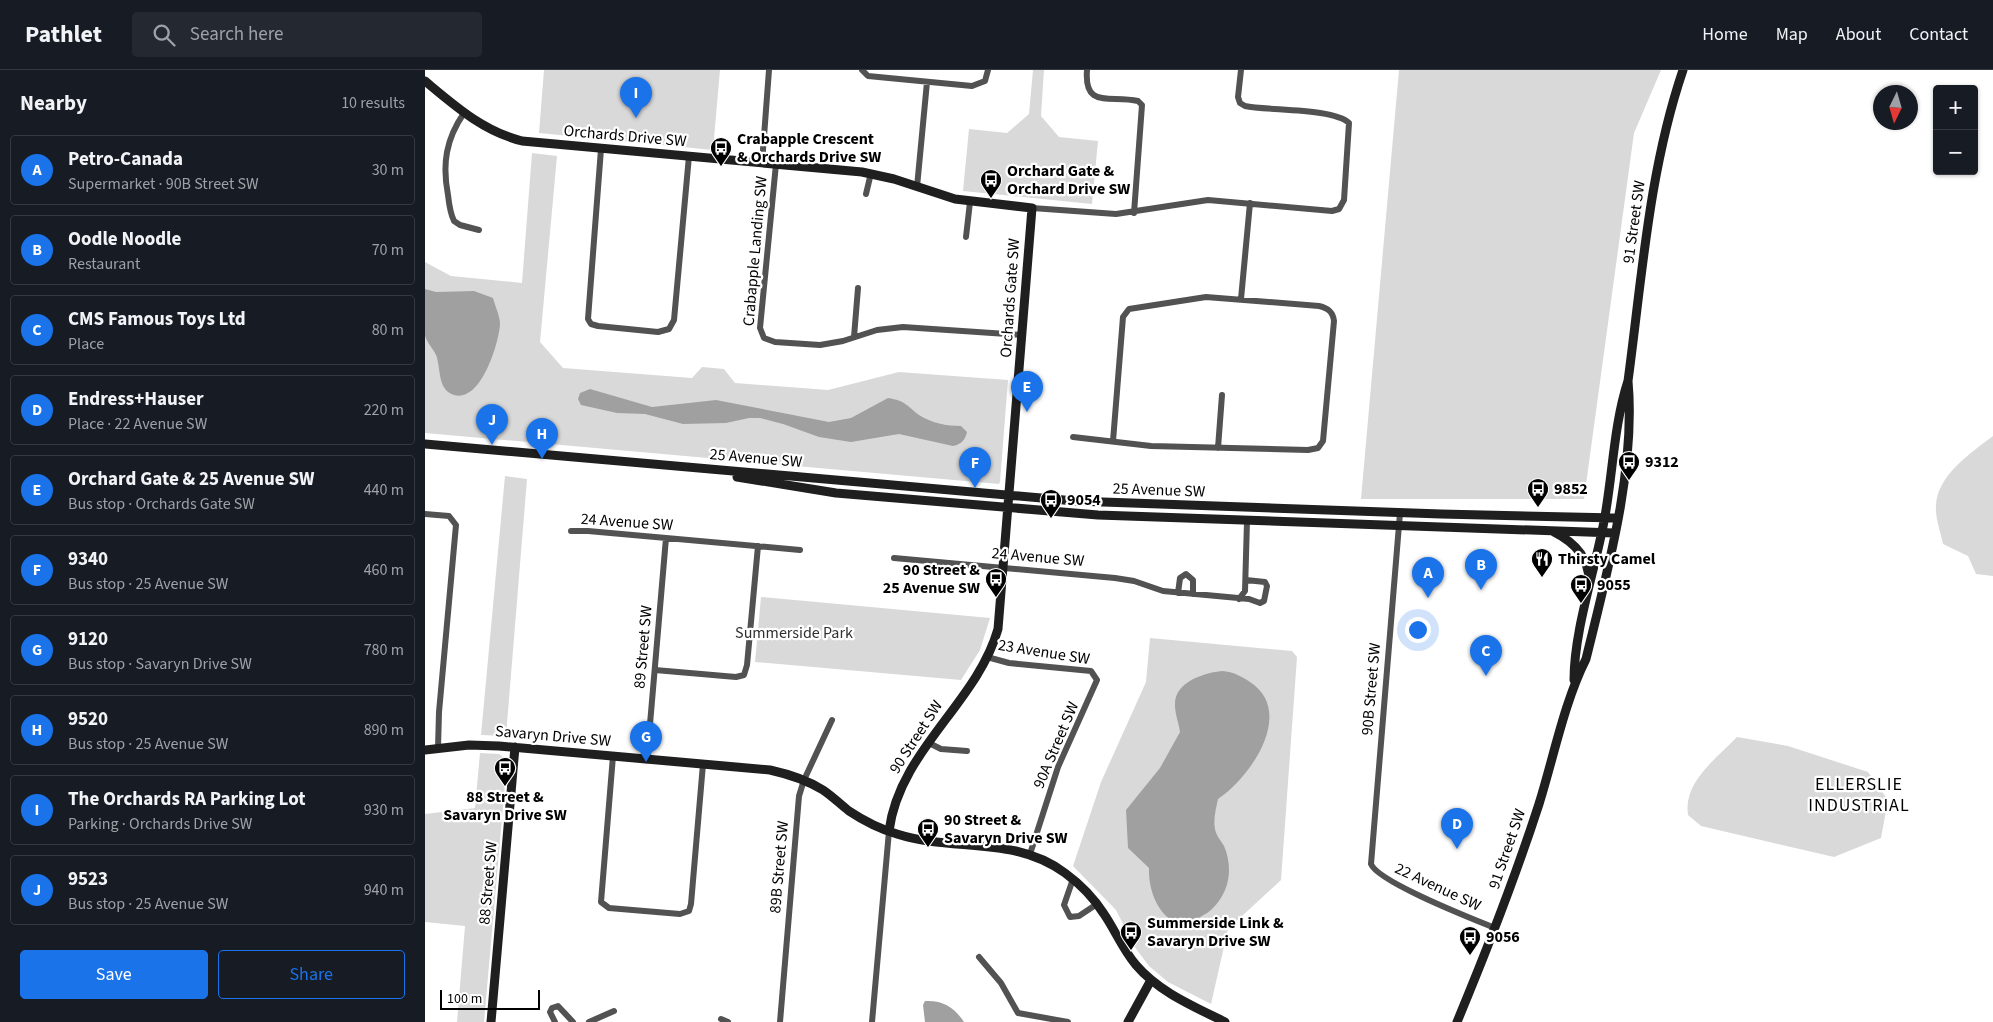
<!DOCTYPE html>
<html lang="en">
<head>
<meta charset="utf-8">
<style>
	:root { --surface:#171b24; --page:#242831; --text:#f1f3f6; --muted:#9ea1a6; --line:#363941; --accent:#1a73e8 }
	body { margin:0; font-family:"Source Sans 3",sans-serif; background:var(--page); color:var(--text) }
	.controls { position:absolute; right:15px; top:15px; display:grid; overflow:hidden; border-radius:5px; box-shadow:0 1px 4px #0004 }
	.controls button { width:45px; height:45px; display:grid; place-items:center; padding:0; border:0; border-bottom:1px solid var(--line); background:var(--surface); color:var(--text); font:25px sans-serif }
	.compass { position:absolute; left:1448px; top:15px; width:45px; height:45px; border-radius:50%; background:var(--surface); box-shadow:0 1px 4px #0004; rotate:185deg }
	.scale { position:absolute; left:15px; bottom:12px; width:100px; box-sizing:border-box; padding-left:5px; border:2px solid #000; border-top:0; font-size:14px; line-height:18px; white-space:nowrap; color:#000; -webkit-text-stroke:4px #fff; paint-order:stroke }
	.you { position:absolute; left:992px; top:559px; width:18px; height:18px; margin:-12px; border:4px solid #fff; border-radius:50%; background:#1a73e8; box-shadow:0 0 0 8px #1a73e833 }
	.badge { display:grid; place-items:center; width:32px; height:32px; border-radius:50%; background:var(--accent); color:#fff; font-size:16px; font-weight:700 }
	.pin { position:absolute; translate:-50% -41px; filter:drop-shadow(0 1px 2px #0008) }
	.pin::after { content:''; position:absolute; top:26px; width:18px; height:15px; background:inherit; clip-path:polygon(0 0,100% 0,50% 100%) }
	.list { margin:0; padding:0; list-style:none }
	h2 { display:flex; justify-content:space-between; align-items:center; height:65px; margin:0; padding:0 20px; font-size:21px }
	h2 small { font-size:16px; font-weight:400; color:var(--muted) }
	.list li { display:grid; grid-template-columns:32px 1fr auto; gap:15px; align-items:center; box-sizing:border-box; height:70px; margin:0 10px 10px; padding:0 10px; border:1px solid var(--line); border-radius:5px }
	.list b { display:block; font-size:19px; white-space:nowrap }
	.list p { margin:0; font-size:16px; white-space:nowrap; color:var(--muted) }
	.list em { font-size:16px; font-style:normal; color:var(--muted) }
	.actions { display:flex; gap:10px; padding:15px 20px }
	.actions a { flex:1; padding:11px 0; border:1px solid var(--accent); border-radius:5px; text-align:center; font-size:18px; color:var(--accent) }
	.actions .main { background:var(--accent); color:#fff }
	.icon { flex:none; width:28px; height:28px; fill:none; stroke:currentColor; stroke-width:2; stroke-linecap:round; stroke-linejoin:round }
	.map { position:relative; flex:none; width:1568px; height:952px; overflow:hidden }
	header { display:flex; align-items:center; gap:30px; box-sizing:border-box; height:70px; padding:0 25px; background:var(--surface); border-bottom:1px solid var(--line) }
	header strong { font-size:24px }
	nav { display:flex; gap:28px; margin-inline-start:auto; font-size:18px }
	.search { width:350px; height:45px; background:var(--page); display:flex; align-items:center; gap:12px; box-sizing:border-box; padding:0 18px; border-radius:5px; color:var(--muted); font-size:19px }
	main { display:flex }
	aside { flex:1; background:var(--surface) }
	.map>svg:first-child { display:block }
	.green { fill:#d9d9d9 }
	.water { fill:#a0a0a0 }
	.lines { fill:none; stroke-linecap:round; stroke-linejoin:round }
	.street { stroke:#525252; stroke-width:6 }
	.secondary { stroke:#1f1f1f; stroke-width:9 }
	.labels { text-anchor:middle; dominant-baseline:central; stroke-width:4.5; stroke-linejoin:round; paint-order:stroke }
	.street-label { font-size:16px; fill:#000; stroke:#fff }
	.poi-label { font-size:16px; font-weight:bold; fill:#000; stroke:#fff; text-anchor:start }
	.park-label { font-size:16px; fill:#303030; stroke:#fff }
	.neighbourhood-label { font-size:18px; letter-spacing:1px; fill:#000; stroke:#fff }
</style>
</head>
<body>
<header>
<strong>Pathlet</strong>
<div class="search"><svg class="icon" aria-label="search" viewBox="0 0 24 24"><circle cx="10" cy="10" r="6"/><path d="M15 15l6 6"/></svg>Search here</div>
<nav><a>Home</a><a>Map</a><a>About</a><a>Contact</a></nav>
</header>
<main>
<aside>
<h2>Nearby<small>10 results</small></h2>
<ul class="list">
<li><span class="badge">A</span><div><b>Petro-Canada</b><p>Supermarket · 90B Street SW</p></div><em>30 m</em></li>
<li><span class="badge">B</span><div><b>Oodle Noodle</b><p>Restaurant</p></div><em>70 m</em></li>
<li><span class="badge">C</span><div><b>CMS Famous Toys Ltd</b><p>Place</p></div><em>80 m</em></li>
<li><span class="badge">D</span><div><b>Endress+Hauser</b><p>Place · 22 Avenue SW</p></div><em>220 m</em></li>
<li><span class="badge">E</span><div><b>Orchard Gate &amp; 25 Avenue SW</b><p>Bus stop · Orchards Gate SW</p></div><em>440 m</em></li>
<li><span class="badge">F</span><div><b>9340</b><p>Bus stop · 25 Avenue SW</p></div><em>460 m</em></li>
<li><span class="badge">G</span><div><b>9120</b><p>Bus stop · Savaryn Drive SW</p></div><em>780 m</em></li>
<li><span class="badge">H</span><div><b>9520</b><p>Bus stop · 25 Avenue SW</p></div><em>890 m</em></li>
<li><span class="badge">I</span><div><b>The Orchards RA Parking Lot</b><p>Parking · Orchards Drive SW</p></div><em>930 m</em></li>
<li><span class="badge">J</span><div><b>9523</b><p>Bus stop · 25 Avenue SW</p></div><em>940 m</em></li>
</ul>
<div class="actions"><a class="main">Save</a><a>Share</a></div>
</aside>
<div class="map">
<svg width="1568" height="952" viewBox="0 0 1568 952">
	<rect width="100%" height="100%" fill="#fff"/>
	<path class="green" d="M 119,0 L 295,0 L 288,80 L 114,63 Z
		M 608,0 L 619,0 L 616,46 L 634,67 L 673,71 L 667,134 L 538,121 L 544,59 L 582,63 L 604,44 Z
		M 974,0 L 1236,0 L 1209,63 L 1159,429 L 936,429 Z
		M 107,83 L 132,86 L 115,272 L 138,298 L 267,308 L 277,297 L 299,299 L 310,313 L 403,320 L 474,302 L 583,310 L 575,412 L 574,414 L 0,363 L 0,192 L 26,206 L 97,213 Z
		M 1568,366 L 1568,506 L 1551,504 L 1543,486 L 1518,474 C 1516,463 1510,448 1511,436 C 1512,405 1546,383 1568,366 Z
		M 80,406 L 102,409 L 81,666 L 56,665 Z
		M 336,527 L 565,548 L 555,580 L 536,610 L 330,592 Z
		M 725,568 L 867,581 L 872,587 L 856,810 L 803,859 L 786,934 L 743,912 L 724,896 L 709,876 L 691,840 L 648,796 L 676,712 L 721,612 Z
		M 1312,667 L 1363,676 L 1443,702 L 1463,730 L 1456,768 L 1409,787 L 1276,756 L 1263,745 C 1258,712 1291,689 1312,667 Z
		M 55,683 L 74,684 L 82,691 L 59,952 L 32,952 L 40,856 L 0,852 L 0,744 L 50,738 Z"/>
	<path class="water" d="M 0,219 L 11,222 L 49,221 L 68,228 C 70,236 75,246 75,254 C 74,273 56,333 29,325 C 12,320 16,297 11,285 C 8,278 1,272 0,265 C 0,250 0,234 0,219 Z
		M 165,319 L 227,337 L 291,330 L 404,352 L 426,348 L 463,328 C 481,331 481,335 494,345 C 506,353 522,356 536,356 L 542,362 C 540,370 537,374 528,376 L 474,364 L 426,372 L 394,367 L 358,354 L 335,348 L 324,348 L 301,353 L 258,354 L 220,344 L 192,343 L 156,335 L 153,329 L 155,323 Z
		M 797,601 C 809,602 816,606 825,612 C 871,642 825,708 793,729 C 791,739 788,749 790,759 C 791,765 796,771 799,776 C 808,797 805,820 789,837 C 781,846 770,848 761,856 C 735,852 723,822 724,798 L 703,778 L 701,740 L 735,698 L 755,662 C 754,654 750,644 750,635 C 749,612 779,603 797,601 Z
		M 500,931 C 518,930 529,937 539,952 L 500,952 L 498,935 Z"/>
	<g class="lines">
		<path class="street" d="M 437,0 L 443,6 L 547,16 L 560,11 L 563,0
			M 662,0 C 659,39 684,25 713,31 L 717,35 L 709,143
			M 39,43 C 21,69 17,94 23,125 C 24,134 25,143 29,151 L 35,155 L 54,160
			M 176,79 L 163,249 L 166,254 L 173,256 L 233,262 L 244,259 L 249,250 L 264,86
			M 337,93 L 344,0
			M 351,94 L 335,258 L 339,268 L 350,272 L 395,275 L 418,271 L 452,260 L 478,257 L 598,265
			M 492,117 L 502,12
			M 441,124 L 446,103
			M 607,138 L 691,144 L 783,130 L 907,141 L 914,139 L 919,130 L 924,53 C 908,38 844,41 820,36 L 815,33 L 813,27 L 816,0
			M 541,167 L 545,132
			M 816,229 L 825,133
			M 429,267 L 433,218
			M 648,367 L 726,376 L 883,380 L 893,378 L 898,371 L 909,251 C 908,242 903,238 894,236 L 781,227 L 704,239 L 698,247 L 688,371
			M 793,378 L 797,325
			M 975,443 L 946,794 C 953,812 1048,849 1070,858
			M 0,444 L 24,446 L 31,455 L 14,642 L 13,678
			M 146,461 L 163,461 L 375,480
			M 469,488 L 690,508 L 709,511 L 738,521 L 824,529 L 835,533 L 839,531 L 842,516 L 840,512 L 821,510
			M 753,523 L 755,508 L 761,504 L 768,510 L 768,524
			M 814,529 L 820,521 L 822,451
			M 562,587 L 584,593 L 666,601 L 672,610 L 633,697 L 605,784
			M 230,600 L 311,607 L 319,605 L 322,595 L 333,476
			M 504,673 L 516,679 L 542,681
			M 188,686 L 176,832 L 184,838 L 255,844 L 264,841 L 266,834 L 278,694
			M 222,689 L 241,468
			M 648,809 L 639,835 L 645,847 L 654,846 L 672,834
			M 554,887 L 576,913 L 593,943 L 643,952
			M 296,949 L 303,952
			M 130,952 L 125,942 L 127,938 L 133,936 L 148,952
			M 164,952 L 189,941
			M 355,952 L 374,726 L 379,710 L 407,650
			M 447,952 L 464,761"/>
		<path class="secondary" d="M 0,11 C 30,36 58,61 97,71 L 437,102 L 469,109 L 530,129 L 607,138 L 573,559 C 552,633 474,681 464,761
			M 0,374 L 650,431 L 1016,444 L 1192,448
			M 312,407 L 411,423 L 673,445 L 1189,463
			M 1129,462 C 1149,472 1164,488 1164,511
			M 1149,610 C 1149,559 1171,498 1180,446 C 1188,401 1189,354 1203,311 C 1217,207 1224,100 1258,0
			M 0,680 L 44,675 L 74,676 L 345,700 C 363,704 382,710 398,720 C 407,726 415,734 424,741 C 439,751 455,759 472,764 C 528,782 589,765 640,803 C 655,814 669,828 679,844 C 690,860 698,880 711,895 C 734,922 768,936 800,952
			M 66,952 L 90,677
			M 703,952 L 726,910
			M 1032,952 C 1062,880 1090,808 1114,734 C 1129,686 1139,633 1161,589 C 1182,503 1211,399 1203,311"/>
	</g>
	<defs>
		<g id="bus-pin" transform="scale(1.125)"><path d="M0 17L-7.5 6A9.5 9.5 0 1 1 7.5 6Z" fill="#000" stroke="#fff"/><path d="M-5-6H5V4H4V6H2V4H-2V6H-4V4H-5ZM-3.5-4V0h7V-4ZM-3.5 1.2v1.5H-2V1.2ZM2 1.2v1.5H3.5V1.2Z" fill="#fff"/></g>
		<g id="restaurant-pin" transform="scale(1.125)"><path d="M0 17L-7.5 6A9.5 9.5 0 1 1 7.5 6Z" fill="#000" stroke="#fff"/><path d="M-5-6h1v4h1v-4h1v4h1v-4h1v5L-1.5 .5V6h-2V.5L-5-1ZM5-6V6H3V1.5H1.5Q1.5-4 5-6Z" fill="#fff"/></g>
	</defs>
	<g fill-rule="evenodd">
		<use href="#bus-pin" x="296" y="78"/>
		<use href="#bus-pin" x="566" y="110"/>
		<use href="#bus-pin" x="1204" y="392"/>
		<use href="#bus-pin" x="1113" y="419"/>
		<use href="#bus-pin" x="626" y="430"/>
		<use href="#restaurant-pin" x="1117" y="489"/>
		<use href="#bus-pin" x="571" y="509"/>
		<use href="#bus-pin" x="1156" y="515"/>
		<use href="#bus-pin" x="80" y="698"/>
		<use href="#bus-pin" x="503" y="759"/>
		<use href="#bus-pin" x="706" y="862"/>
		<use href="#bus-pin" x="1045" y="867"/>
	</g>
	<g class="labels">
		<g class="street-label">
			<text transform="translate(200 66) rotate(5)">Orchards Drive SW</text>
			<text transform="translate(1209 152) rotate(-82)">91 Street SW</text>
			<text transform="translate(330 181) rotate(-85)">Crabapple Landing SW</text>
			<text transform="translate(585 228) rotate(-86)">Orchards Gate SW</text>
			<text transform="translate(331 388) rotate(5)">25 Avenue SW</text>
			<text transform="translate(734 420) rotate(2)">25 Avenue SW</text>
			<text transform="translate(202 452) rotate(4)">24 Avenue SW</text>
			<text transform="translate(613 487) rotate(5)">24 Avenue SW</text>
			<text transform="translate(218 577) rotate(-85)">89 Street SW</text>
			<text transform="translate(619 582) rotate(9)">23 Avenue SW</text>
			<text transform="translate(946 619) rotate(-85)">90B Street SW</text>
			<text transform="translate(128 666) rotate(5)">Savaryn Drive SW</text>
			<text transform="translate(491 667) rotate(-57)">90 Street SW</text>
			<text transform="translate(631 675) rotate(-67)">90A Street SW</text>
			<text transform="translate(1082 779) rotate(-71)">91 Street SW</text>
			<text transform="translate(354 797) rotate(-85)">89B Street SW</text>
			<text transform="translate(63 813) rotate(-85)">88 Street SW</text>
			<text transform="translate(1013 817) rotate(25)">22 Avenue SW</text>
		</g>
		<g class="poi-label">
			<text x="312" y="69">Crabapple Crescent<tspan x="312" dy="18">&amp; Orchards Drive SW</tspan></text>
			<text x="582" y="101">Orchard Gate &amp;<tspan x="582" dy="18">Orchard Drive SW</tspan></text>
			<text x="1220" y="392">9312</text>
			<text x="1129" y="419">9852</text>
			<text x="642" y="430">9054</text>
			<text x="1133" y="489">Thirsty Camel</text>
			<text x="555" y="500" text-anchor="end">90 Street &amp;<tspan x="555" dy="18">25 Avenue SW</tspan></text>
			<text x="1172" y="515">9055</text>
			<text x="80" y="727" text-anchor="middle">88 Street &amp;<tspan x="80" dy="18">Savaryn Drive SW</tspan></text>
			<text x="519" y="750">90 Street &amp;<tspan x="519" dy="18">Savaryn Drive SW</tspan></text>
			<text x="722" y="853">Summerside Link &amp;<tspan x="722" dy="18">Savaryn Drive SW</tspan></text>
			<text x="1061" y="867">9056</text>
		</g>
		<g class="park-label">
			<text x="369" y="563">Summerside Park</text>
		</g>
		<g class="neighbourhood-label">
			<text x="1434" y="714">ELLERSLIE<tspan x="1434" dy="21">INDUSTRIAL</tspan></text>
		</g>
	</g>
</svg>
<div class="controls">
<button>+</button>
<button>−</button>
</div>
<svg class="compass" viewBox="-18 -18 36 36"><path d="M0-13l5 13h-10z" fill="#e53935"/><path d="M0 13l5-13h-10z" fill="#9ea1a6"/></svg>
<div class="scale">100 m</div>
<div class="you"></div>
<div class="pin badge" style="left:1003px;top:528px">A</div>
<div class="pin badge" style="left:1056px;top:520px">B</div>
<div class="pin badge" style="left:1061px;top:606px">C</div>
<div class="pin badge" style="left:1032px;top:779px">D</div>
<div class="pin badge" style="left:602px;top:342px">E</div>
<div class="pin badge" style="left:550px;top:418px">F</div>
<div class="pin badge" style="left:221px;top:692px">G</div>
<div class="pin badge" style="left:117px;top:389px">H</div>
<div class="pin badge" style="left:211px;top:48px">I</div>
<div class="pin badge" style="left:67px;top:375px">J</div>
</div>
</main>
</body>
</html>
